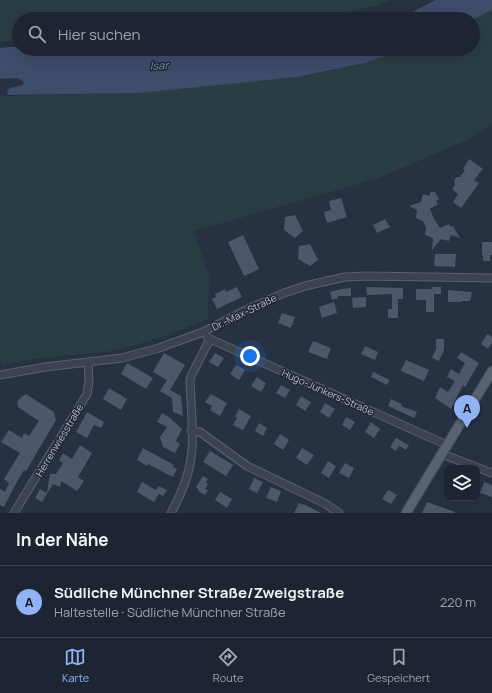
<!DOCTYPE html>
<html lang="de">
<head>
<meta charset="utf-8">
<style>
	:root { --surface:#1d2532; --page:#252d3a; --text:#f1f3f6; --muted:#a0a5ac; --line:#3b424d; --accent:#92b2f7 }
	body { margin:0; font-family:Manrope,sans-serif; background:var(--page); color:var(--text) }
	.controls { position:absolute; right:12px; bottom:12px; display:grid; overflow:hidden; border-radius:8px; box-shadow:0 4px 16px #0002 }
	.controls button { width:36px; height:36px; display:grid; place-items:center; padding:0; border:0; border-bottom:1px solid var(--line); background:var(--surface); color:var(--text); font:20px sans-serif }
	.you { position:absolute; left:250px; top:356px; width:14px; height:14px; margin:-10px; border:3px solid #fff; border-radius:50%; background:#1a73e8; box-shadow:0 0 0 6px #1a73e833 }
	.badge { display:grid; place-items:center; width:26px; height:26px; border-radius:50%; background:var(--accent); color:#111; font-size:13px; font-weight:700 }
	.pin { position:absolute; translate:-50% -33px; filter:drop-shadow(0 1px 2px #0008) }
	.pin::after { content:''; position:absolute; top:21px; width:14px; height:12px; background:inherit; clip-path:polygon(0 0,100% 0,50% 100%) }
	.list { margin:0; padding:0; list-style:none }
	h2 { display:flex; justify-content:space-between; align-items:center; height:52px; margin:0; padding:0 16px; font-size:17px }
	h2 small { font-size:13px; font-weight:400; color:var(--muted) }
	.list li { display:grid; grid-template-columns:26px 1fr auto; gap:12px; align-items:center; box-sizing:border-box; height:72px; padding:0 16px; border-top:1px solid var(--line) }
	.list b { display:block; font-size:15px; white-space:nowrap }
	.list p { margin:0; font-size:13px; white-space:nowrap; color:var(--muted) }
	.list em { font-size:13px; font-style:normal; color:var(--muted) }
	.icon { flex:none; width:22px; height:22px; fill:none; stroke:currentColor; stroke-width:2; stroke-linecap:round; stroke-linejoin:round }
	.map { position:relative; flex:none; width:492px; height:513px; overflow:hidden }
	.search { position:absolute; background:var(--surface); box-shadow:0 4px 16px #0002; left:12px; right:12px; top:12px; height:44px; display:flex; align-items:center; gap:10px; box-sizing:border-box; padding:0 14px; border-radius:22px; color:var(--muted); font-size:15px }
	.sheet { height:124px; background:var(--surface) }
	nav { display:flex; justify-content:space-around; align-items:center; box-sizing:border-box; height:56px; border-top:1px solid var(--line); background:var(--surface); font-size:11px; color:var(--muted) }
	nav a { display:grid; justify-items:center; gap:2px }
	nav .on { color:var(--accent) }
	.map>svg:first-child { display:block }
	.green { fill:#293e43 }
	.water { fill:#3d4d6a }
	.building { fill:#4d576b }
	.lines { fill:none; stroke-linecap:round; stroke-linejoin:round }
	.minor-casing { stroke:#59616f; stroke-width:9 }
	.major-casing { stroke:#454c5b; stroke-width:11 }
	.minor { stroke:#3b4352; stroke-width:7 }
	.major { stroke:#596271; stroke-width:9 }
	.labels { text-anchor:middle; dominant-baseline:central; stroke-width:3; stroke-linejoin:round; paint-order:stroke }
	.street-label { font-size:10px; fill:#b8becc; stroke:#202837 }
	.water-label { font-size:11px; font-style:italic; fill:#8092b2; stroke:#202837 }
</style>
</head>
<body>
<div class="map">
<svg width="492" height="513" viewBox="0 0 492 513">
	<rect width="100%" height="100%" fill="#273142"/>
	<path class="green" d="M 0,0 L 390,0 L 379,5 L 318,19 L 19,19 L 19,41 L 0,42 Z
		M 492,10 L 492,124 L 467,140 L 379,178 L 194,231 L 209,276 L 208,319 L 162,337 L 113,351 L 31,359 L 2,365 L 0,361 L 0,96 L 138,93 L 330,71 L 365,63 L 406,49 L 473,49 L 473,20 Z"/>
	<path class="water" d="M 435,0 L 492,0 L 492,10 L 473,20 L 473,19 L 395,19 L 403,17 Z
		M 10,47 L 19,47 L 19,49 C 61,49 102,48 144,49 C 189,51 243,60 287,49 L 406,49 L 365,63 L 297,77 L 138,93 L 8,95 L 7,90 C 12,86 19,87 24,84 L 23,81 L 17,78 L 0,79 L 0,48 Z"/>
	<path class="building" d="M 469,159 L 483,169 L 474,180 L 479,183 L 461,208 L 453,202 L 458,194 L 452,189 L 455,185 L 454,180 L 457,177 L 460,177 L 465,170 L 463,169 Z
		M 431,192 L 435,192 L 439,199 L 436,201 L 438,204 L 430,209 L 434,219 L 440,228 L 449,224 L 451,227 L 453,226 L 460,238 L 451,235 L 449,241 L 441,239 L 432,250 L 433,238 L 425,235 L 426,228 L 423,221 L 416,218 L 417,210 L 409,206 L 421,202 L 423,194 L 429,196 Z
		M 341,198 L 347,217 L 327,223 L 324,212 L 331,210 L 329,201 Z
		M 295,215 L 303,231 L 295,238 L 284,230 L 285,217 Z
		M 385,219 L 390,227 L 377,233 L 373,225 Z
		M 243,235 L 259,269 L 244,276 L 228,242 Z
		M 482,242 L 492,242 L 492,255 L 490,255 L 490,261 L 483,261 L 483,255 L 482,255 Z
		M 310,244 L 318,260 L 310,266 L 298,259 L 299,246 Z
		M 435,254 L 456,254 L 455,267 L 434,266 Z
		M 237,287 L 242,297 L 217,309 L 212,299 L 216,297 L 215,294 L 225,289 L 226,292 Z
		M 366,287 L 403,288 L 403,299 L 398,299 L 398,318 L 388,318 L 388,309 L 392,309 L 392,294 L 367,295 Z
		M 432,287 L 441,287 L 441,294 L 434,294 L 434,312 L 426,312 L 426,300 L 416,300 L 416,289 L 432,289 Z
		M 351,288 L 351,296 L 338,296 L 338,298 L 332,300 L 330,292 L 342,289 Z
		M 448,290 L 472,292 L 470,301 L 462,301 L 462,302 L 448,302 Z
		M 366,297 L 366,307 L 353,308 L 352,298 Z
		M 334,302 L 337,313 L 322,318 L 319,307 Z
		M 282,313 L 295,317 L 291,328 L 278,323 Z
		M 487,334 L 492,337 L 492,343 L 488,349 L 481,344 Z
		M 436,339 L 444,339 L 444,350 L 439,361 L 432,358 L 436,349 Z
		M 313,341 L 331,348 L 327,359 L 308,352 Z
		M 365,346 L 378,352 L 375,360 L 361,354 Z
		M 461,352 L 479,363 L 465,387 L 463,385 L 451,409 L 435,398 L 440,387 L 448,392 L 455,381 L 447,377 L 451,369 L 459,374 L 465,363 L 457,358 Z
		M 164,353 L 185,365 L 170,390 L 181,396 L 183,416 L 173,412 L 172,398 L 160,391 L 167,380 L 153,372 Z
		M 215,353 L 224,358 L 218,367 L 209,362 Z
		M 406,360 L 429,370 L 424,381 L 401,371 Z
		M 127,363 L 153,378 L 146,389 L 121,374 Z
		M 236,365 L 245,370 L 239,380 L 230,374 Z
		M 373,372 L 390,380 L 387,385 L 371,377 Z
		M 257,377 L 266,383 L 261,392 L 251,386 Z
		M 281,385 L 290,390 L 285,398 L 276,393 Z
		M 109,388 L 127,399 L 121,410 L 103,399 Z
		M 26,394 L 54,412 L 56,420 L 26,471 L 24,470 L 13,489 L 4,507 L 0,505 L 0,489 L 5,492 L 9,483 L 4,479 L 20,453 L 1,442 L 9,430 L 22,438 L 24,433 L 29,436 L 39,421 L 18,407 L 17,402 L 20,398 Z
		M 211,394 L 227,403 L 220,416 L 210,410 L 212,406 L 205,402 Z
		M 301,396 L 311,402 L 305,411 L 296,405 Z
		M 391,399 L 402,404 L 401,406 L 417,412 L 414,418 L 388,406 Z
		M 325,403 L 335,409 L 329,418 L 320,412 Z
		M 239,409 L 251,416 L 243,430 L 233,425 L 237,418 L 235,417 Z
		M 87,412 L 104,422 L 101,428 L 94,425 L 87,438 L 76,432 Z
		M 162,413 L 169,417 L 182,429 L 176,441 L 180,444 L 175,453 L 163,447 L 160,437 L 167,427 L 157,422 Z
		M 346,417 L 355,422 L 350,430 L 342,425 Z
		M 371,422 L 380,429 L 374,438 L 365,432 Z
		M 259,423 L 267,428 L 263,436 L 255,431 Z
		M 280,434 L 289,440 L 283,450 L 274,444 Z
		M 396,438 L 409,445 L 406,450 L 399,446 L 396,451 L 390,447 Z
		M 80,445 L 92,453 L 78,477 L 84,481 L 77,491 L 61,481 L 60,487 L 53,484 L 42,502 L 35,498 L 40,489 L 47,493 L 50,474 L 56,474 L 63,463 L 59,460 L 63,453 L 72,459 Z
		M 143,448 L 174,465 L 173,467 L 177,469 L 173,477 L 148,464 L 147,466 L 137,460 Z
		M 302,448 L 314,455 L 307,465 L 296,458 Z
		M 210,451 L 233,465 L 226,476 L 203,462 Z
		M 328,461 L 336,466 L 329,478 L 321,473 Z
		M 345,463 L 354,468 L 349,478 L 339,473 Z
		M 203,476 L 208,479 L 206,482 L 208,484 L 205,489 L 208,490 L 205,495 L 198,491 L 199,490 L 196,487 Z
		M 254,478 L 263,482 L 257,493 L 249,489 Z
		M 142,482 L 156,490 L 158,486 L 167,490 L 163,496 L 159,494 L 154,502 L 137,492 Z
		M 484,482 L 492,485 L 492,497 L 480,493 Z
		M 271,487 L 281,491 L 277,502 L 266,498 Z
		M 388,490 L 397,495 L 391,504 L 382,499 Z
		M 220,492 L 232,499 L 227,508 L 215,500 Z
		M 427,502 L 455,512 L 455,513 L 422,513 Z
		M 299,503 L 303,505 L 303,504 L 321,513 L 294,513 Z"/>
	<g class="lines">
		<g class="minor-casing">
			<path id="minor" d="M 210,339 L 447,445
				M 0,375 L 45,367 L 122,358 L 159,348 L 203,332 L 246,310 L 284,293 L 305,286 L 345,277 L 366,276 L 492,278
				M 191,431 L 200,432 L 247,466 L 324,503 L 339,513
				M 442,454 L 492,473
				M 14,513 L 87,394 L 89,380 L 88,362
				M 171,513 C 179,498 187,482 190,464 C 195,440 191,407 190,381 L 191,376 L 210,339 L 207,337"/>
		</g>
		<g class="major-casing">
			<path id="major" d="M 406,513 L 492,371"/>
		</g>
		<use href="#minor" class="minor"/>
		<use href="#major" class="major"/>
	</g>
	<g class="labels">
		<g class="street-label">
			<text transform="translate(244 312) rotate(-26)">Dr.-Max-Straße</text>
			<text transform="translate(328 392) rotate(24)">Hugo-Junkers-Straße</text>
			<text transform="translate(59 440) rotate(-59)">Herrenwiesstraße</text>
		</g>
		<g class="water-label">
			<text transform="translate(159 65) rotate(-2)">Isar</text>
		</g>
	</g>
</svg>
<div class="controls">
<button><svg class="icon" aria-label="layers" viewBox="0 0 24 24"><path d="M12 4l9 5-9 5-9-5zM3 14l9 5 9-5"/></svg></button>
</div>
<div class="you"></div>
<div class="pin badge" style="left:467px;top:428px">A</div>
<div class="search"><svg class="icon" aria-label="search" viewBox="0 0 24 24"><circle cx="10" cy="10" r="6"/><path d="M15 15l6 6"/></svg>Hier suchen</div>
</div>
<section class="sheet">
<h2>In der Nähe<small></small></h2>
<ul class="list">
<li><span class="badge">A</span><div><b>Südliche Münchner Straße/Zweigstraße</b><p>Haltestelle · Südliche Münchner Straße</p></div><em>220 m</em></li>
</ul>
</section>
<nav>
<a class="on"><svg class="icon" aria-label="map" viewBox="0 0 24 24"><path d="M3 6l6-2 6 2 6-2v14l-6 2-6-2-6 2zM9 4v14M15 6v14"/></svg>Karte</a>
<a><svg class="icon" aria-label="directions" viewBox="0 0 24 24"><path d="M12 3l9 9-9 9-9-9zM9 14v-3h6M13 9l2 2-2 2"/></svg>Route</a>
<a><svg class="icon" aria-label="saved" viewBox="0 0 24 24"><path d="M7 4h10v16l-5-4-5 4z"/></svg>Gespeichert</a>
</nav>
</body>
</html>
